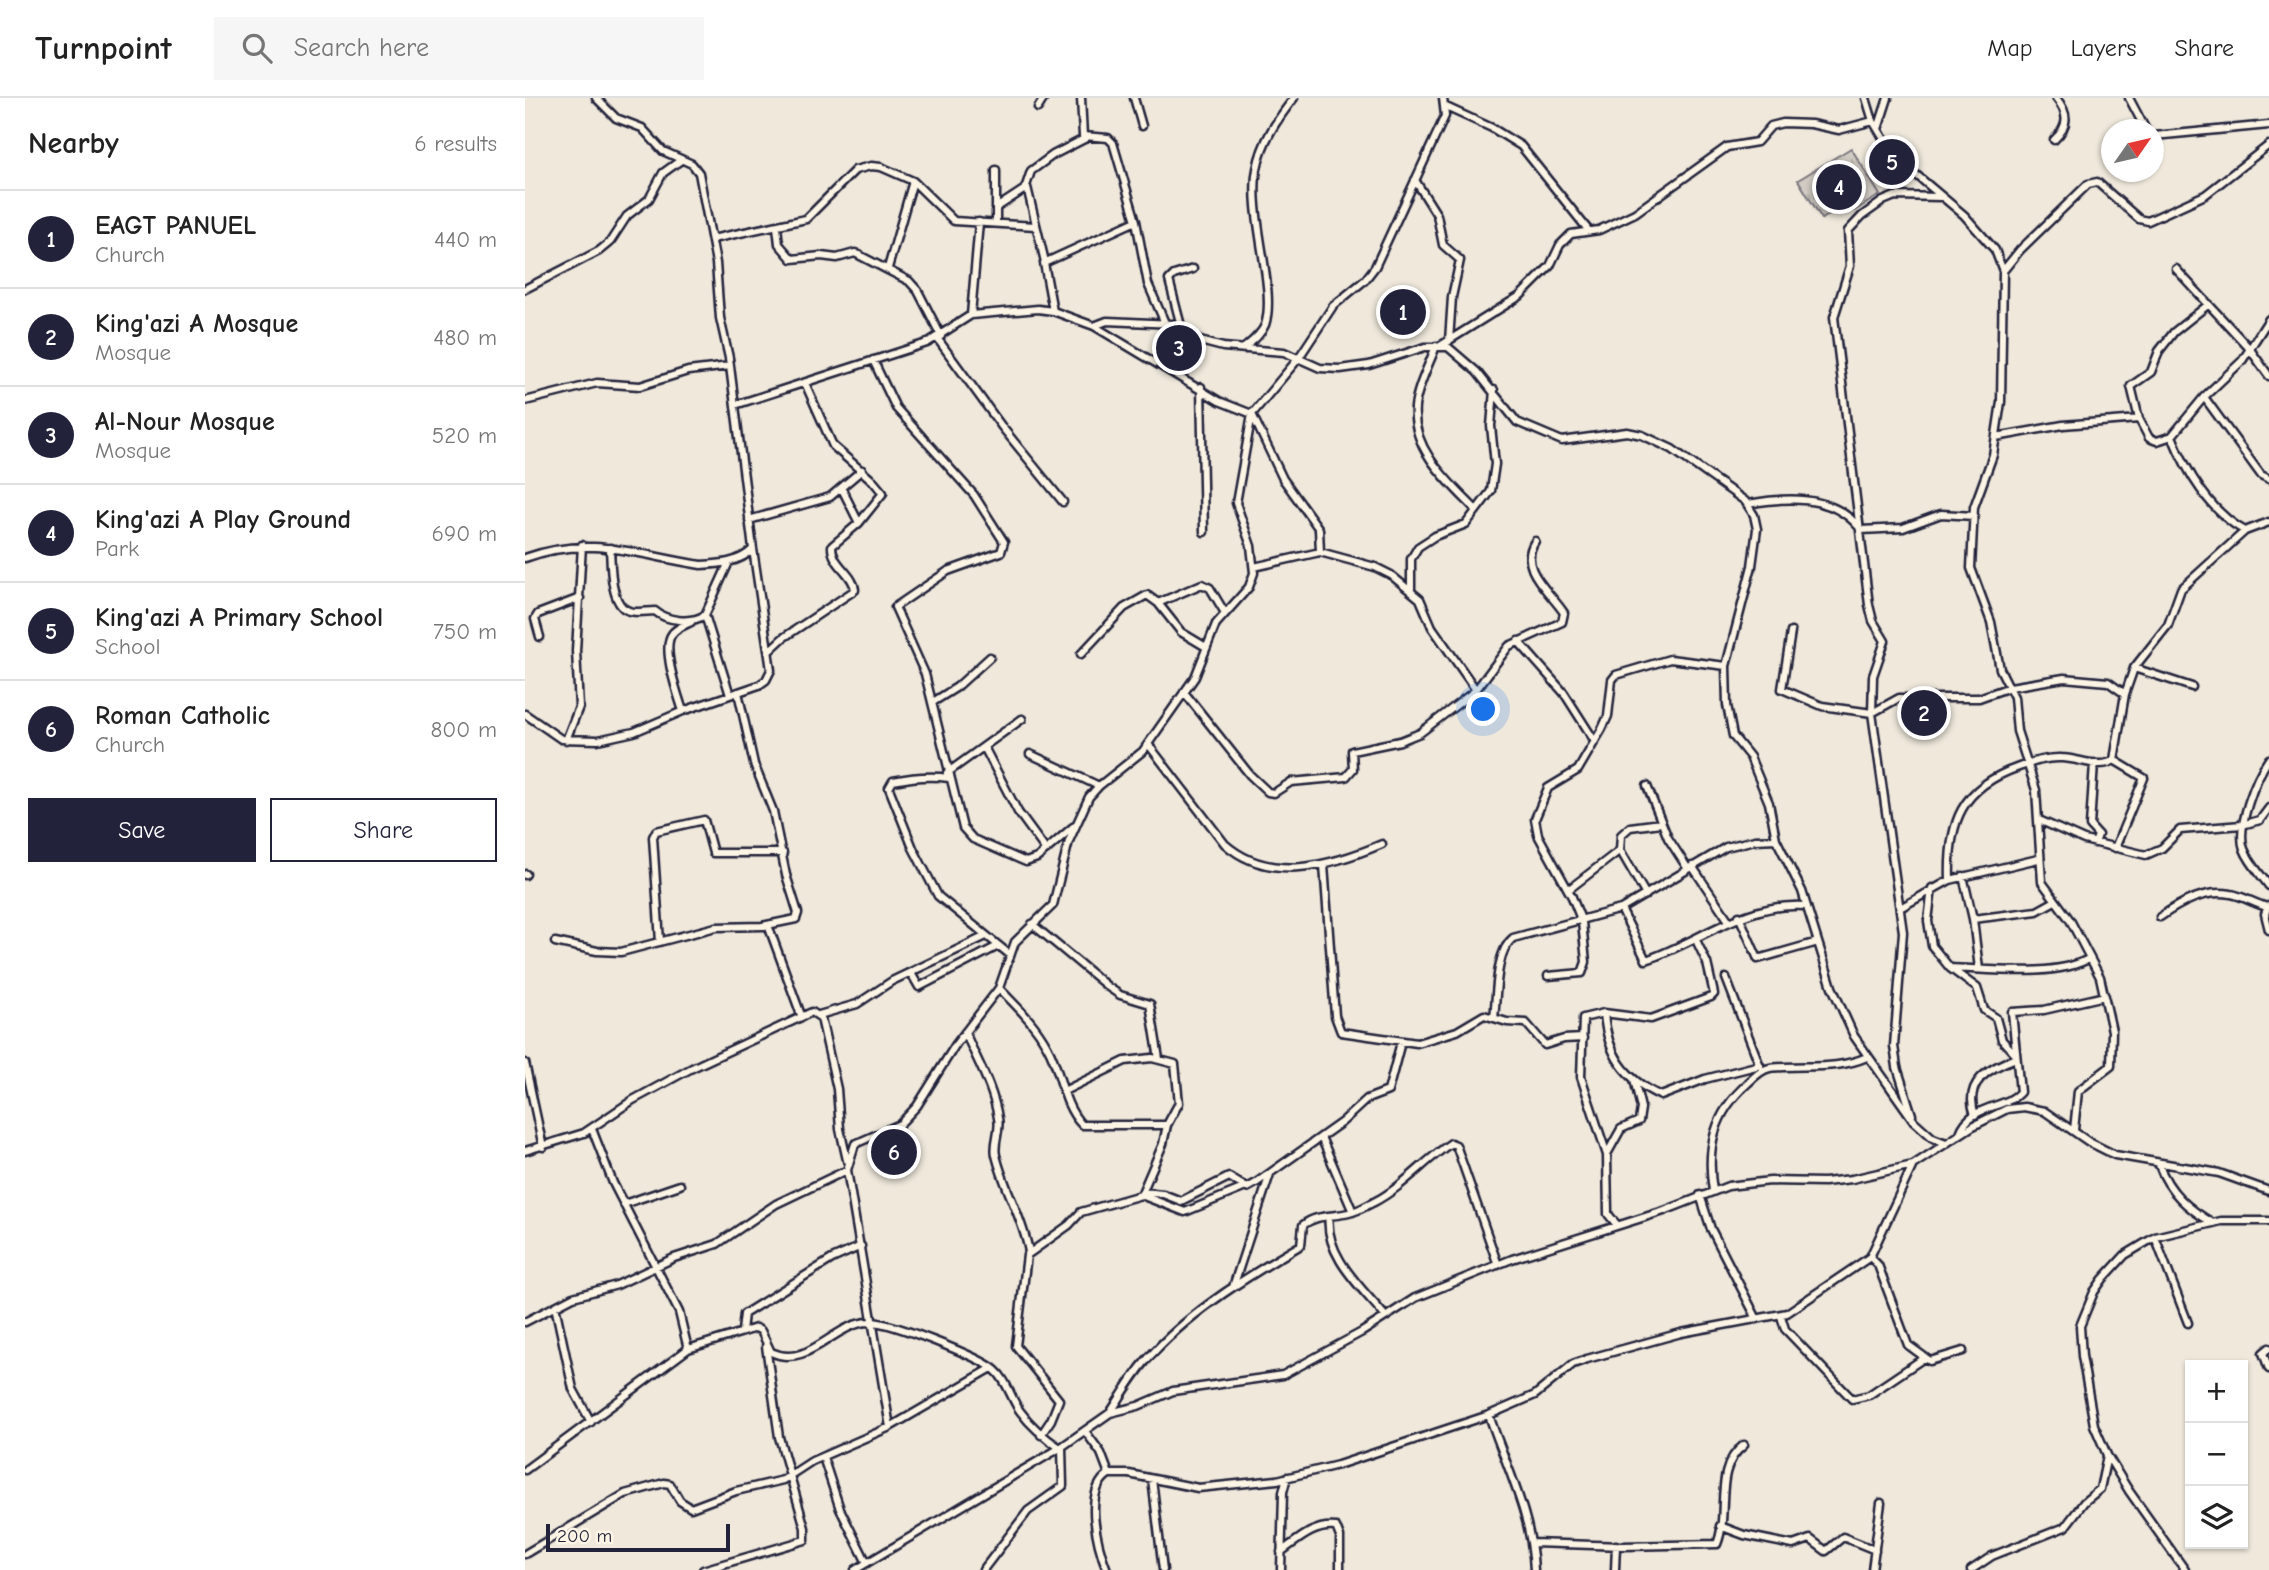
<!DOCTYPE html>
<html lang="en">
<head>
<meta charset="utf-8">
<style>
	:root { --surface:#fff; --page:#f6f6f6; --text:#222; --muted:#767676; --line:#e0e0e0; --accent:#22223b }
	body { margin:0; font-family:"Comic Neue",sans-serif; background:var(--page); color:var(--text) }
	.controls { position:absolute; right:21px; bottom:21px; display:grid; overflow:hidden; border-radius:0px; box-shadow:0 2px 5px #0004 }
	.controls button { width:63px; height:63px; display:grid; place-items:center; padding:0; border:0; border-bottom:2px solid var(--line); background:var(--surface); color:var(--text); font:35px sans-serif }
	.compass { position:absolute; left:1576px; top:21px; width:63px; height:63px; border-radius:50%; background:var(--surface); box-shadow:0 2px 5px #0004; rotate:56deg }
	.scale { position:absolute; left:21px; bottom:18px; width:184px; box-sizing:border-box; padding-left:7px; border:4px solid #22223b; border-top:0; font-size:19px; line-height:24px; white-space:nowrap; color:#22223b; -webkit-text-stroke:5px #fcf5e5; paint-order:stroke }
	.you { position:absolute; left:959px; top:612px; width:24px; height:24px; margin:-18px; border:5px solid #fff; border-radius:50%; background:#1a73e8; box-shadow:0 0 0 10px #1a73e833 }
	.badge { display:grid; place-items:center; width:46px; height:46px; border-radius:50%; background:var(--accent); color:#fff; font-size:23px; font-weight:700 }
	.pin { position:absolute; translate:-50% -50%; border:4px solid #fff; box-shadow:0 2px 7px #0006 }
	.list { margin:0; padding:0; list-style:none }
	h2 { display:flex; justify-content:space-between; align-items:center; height:91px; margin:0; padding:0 28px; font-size:30px }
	h2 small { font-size:23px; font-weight:400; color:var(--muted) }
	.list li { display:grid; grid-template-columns:46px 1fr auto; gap:21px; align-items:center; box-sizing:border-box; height:98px; padding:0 28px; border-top:2px solid var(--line) }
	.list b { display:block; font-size:26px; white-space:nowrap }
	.list p { margin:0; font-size:23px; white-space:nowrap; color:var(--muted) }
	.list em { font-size:23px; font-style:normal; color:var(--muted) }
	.actions { display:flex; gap:14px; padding:21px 28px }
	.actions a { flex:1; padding:16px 0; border:2px solid var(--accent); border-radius:0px; text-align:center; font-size:24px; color:var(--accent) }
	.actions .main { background:var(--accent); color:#fff }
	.icon { flex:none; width:38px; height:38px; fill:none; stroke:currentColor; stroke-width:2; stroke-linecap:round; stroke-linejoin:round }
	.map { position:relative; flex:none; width:1744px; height:1472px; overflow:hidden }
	header { display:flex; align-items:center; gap:42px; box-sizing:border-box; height:98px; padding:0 35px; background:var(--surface); border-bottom:2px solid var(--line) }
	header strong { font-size:33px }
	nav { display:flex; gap:38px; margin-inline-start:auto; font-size:24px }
	.search { width:490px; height:63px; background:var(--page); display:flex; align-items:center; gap:18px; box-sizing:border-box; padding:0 24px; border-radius:0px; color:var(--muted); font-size:26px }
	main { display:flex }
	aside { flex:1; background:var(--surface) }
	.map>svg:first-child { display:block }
	.park { fill:url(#park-tufts); stroke:#7a767f; stroke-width:2 }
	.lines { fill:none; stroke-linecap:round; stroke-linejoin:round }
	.minor-casing { stroke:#22223b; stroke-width:11 }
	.minor { stroke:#fcf5e5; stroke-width:6 }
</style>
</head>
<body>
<header>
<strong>Turnpoint</strong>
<div class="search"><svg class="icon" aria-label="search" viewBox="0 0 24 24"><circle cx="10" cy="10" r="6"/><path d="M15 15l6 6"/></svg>Search here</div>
<nav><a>Map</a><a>Layers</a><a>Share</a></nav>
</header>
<main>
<aside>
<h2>Nearby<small>6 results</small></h2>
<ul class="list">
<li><span class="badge">1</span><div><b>EAGT PANUEL</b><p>Church</p></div><em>440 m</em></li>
<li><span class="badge">2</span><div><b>King'azi A Mosque</b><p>Mosque</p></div><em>480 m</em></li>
<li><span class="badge">3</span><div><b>Al-Nour Mosque</b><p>Mosque</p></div><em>520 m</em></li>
<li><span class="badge">4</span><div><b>King'azi A Play Ground</b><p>Park</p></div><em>690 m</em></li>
<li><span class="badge">5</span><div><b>King'azi A Primary School</b><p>School</p></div><em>750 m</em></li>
<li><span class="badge">6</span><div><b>Roman Catholic</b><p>Church</p></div><em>800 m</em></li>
</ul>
<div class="actions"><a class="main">Save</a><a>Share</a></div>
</aside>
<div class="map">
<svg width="1744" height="1472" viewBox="0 0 1744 1472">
	<defs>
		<pattern id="park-tufts" width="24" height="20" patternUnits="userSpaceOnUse" patternTransform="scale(1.75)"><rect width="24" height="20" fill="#d1cbc3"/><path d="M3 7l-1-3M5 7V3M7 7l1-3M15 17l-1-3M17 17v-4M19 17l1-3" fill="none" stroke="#b3aea8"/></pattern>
	</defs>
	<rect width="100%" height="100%" fill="#efe8db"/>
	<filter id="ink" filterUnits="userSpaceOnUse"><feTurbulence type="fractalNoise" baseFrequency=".0143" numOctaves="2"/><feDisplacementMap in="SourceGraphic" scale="14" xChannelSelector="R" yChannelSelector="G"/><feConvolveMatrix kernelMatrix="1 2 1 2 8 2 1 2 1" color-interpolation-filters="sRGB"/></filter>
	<g filter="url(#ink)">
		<path class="park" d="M 1326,50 L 1355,97 L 1329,113 L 1323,105 L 1297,121 L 1273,82 Z"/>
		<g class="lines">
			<g class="minor-casing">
				<path id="minor" d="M 556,0 L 558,38 L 583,40 L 588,45 L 611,123 L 623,186 L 640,225
					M 609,0 L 617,28
					M 1341,0 L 1348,23 L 1363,48 L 1382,69 L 1439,117 L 1470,152 L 1478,173 L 1476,304 L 1468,357 L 1449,409 L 1446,470 L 1466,524 L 1475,571 L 1489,599 L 1492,633 L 1511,692 L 1517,784 L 1545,822 L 1575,879 L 1587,933 L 1586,968 L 1553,993 L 1549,1032
					M 1604,0 L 1621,32
					M 921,9 L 967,30 L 996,48 L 1064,133
					M 513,10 L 519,0
					M 1353,31 L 1363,0
					M 1629,38 L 1744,27
					M 1529,42 C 1544,28 1544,16 1531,0
					M 890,82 L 912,117 L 918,147 L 935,162 L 927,199 L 924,243
					M 502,89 L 520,164
					M 471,110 L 500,91 L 506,73 L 528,57 L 561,40
					M 471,124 L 471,72
					M 252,129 L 254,146 L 267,161 L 296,158 L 312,160 L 330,155 L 384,183 L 393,193 L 416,238
					M 187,141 L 281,121 L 330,72 L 346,68 L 356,69 L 388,83 L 429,123 L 510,128
					M 363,170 L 388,83
					M 1651,171 L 1724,250 L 1744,278
					M 1478,173 L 1495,152 L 1563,86 L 1572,84 L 1614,121 L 1623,123 L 1680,97 L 1744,47
					M 0,191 L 74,153 L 85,144 L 102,118 L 124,101 L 138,75 L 156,62
					M 528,213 L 519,165 L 611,123
					M 446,217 L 454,124
					M 1744,221 L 1717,263 L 1679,299 L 1647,338 C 1661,373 1686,415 1720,433 L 1744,424
					M 569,228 L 582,223 L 649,226 L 675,243 L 698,249 L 759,254 L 795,270 L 815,271 L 844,267 L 900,249 L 923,249 L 952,274 L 992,324 L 1037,343 L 1102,334 L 1117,337 L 1147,351 L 1220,403 L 1229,417 L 1232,431 L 1227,468 L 1201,568 L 1202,607 L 1208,638 L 1225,659 L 1244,705 L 1251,741 L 1277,793 L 1307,889 L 1329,938 L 1389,1023 L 1408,1040 L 1421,1045
					M 656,228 L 644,182 L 649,177 L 668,171
					M 412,240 L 477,329 L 538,404
					M 911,248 C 904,267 892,289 890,309 C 886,352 925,385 951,412
					M 915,248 L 995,198 L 1025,168 L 1035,147 L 1046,136 L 1074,132 L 1110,115 L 1202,49 L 1232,44 L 1246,28 L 1258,25 L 1286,26 L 1314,32 L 1348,23
					M 718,251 C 726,244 736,237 740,227 C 752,192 723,116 732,71 C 737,43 752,22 769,0
					M 348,262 L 371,310 L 449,397 L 479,444 L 476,454 L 423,473 L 370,509 L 400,576 L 438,730 L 448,741 L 501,764 L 512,760 L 548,729
					M 676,289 L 679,434
					M 1679,299 L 1736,377 L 1744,381
					M 0,303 L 72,285 L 115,288 L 163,273 L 205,268
					M 210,307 L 402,245 L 446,217 L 513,211 L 528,213 L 569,228 L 694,303 L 727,316 L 758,381 L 794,431 L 795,454
					M 1647,338 L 1632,343 L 1624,340 L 1614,321 L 1606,288 L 1626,274 L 1634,253 L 1649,234 L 1684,206
					M 1471,339 L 1538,327 L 1614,321
					M 317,391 L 334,425
					M 1223,406 C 1261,399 1305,396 1333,428
					M 224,422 L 305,399 L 337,372
					M 1336,432 L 1378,430 L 1416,416 L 1449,418
					M 85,450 C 86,465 85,505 102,512 C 109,516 122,513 130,513 C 141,523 166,526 180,517 L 204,464
					M 0,460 C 66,436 111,457 176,467 C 195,466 214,465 228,451
					M 729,469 L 795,454 L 850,469 L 866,477 L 895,501 L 907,529 L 951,592
					M 886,491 L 886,461 L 893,449 L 910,438 L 941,426 L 966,393 L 970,366 L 966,328 L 969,292
					M 633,505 L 677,486 L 685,490 L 700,515
					M 180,517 L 205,597
					M 1266,534 L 1257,591 L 1297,608 L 1347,615 L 1374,600 L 1454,600 L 1485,589 L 1539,580 L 1583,584 L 1600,596
					M 15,539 L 10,521 L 13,516 L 55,500
					M 993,543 L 1039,595 L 1069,642
					M 245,552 L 258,540 L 330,492 C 329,476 306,466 307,448 L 334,425 L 358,395 L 348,383 L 308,348 L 280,285
					M 556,556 L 599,510 L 622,497 L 633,505 L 656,534 L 681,549
					M 1609,570 L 1667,589
					M 659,594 L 725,677 L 743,694 L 749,695 L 766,684 L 821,679 L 828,671 L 827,653 L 875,643 L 895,635 L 951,592 L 984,548 L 1037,524 L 1039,515 C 1025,493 992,471 1010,443
					M 408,604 L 432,589 L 465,559
					M 158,613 C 153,597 136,550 147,536 C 151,530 160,527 166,524
					M 0,616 L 36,641 L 73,642 L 109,634 L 158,613 L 234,587 L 241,582 L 246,572 L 228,451 L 204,260 L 195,220 L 191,165 L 174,75 L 167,66 L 138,53 L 117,30 L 91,20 L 71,0
					M 41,642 L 54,609 L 51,553 L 57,447
					M 623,646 L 700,746 C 745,786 808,767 857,746
					M 459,649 L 493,714 L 520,751
					M 505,656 L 574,688
					M 1744,661 C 1731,679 1711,729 1719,751 C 1724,764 1736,777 1744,788
					M 1589,662 L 1619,680 L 1590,750
					M 1569,665 L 1565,728 L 1573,737 L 1570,745
					M 422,675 L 497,621
					M 424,680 C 405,677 387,679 368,683 L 364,690 L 388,750 L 413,798 L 484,856
					M 1122,688 L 1143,740 L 1163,771
					M 1514,722 L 1559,742 L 1621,757 L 1637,750 L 1655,732 L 1717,727 L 1735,722 L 1744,710
					M 799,767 L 810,918 L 816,934 L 892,945 L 932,933 L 959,917 L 982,924 L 1001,925 L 1020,947 L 1039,941 L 1058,940
					M 1167,768 L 1204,823
					M 0,777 L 1,776
					M 1438,778 L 1448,821 L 1454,871
					M 1425,782 C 1423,724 1436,689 1494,669 C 1508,664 1522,659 1537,660 C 1553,660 1576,672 1589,662 L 1600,596 L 1609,570 L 1643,527 L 1656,491 L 1720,433
					M 1407,790 L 1403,823 L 1407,848 L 1425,870 L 1452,890 L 1459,912 L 1471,920 L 1477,942 L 1490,956
					M 1043,792 L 1095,752
					M 1121,797 L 1095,752 L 1096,737 L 1105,729 L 1136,725
					M 1743,808 L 1740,816 L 1744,832
					M 1375,810 L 1425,782 L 1513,761
					M 1096,811 L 1121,862 C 1176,843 1220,804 1281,808
					M 1214,818 L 1233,861 L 1293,844
					M 1635,819 C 1655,805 1680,791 1706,796 C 1718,798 1730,806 1742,809
					M 1448,821 L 1512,813 L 1530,803
					M 507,826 L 583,889 L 595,897 L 625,906 L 634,961
					M 243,827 L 276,917
					M 30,844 L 72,853 L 96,854 L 191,829 L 237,828 L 271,821 L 273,815 L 261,777 L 248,713 L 229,666 L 213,594
					M 135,844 L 128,739 L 131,733 L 179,722 L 188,755 L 258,755
					M 1425,870 C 1464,871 1532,880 1565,860
					M 386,875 L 394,889 L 473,848
					M 1023,878 L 1057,875 L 1061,864 L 1057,824 L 1047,799 L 1013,737 L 1010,721 L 1023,690 L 1053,672 L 1077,631 L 1083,618 L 1087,582 L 1091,577 L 1145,561 L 1201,568
					M 1201,880 L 1235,968
					M 474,890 C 492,909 509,924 522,948 C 537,974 536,1005 557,1027 L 642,1027 L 638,1046 L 616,1097 L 556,1114 L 544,1127 L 502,1157 L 491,1248 L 534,1302 L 526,1322 L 516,1337
					M 1079,915 C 1082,955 1099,981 1136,998 L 1180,981 L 1235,967
					M 294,917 L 332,906 L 367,883 L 461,838
					M 969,920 C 972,897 970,854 988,840 L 1096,811 L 1201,749 L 1230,742 L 1251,741
					M 440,934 C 452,963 468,988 473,1020 C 476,1032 468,1045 471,1057 C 479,1091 498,1120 504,1154
					M 0,965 L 18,1049
					M 539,993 L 600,963 L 627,960 L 650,966 L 654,1005 L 642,1027
					M 1387,1017 L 1372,969 L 1369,948 L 1378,834 L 1347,615 L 1348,578 L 1360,543 L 1348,523 L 1344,507 L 1309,219 L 1325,168 L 1323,133 L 1337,118 L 1358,103 L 1370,98 L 1416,99
					M 1450,1017 C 1438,984 1464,970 1491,960
					M 67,1031 L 88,1085 L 154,1214 L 163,1251
					M 1435,1035 C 1445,1006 1481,1011 1495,994 L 1487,914 L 1519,912 L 1580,898
					M 796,1039 L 828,1114
					M 0,1053 L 59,1035 L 108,1002 L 167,970 L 287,914 L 296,920 L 312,991 L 315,1031 L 322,1062
					M 1082,1056 L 1096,1031 L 1114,1023 L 1116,1010 L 1109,981
					M 1634,1067 C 1644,1094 1663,1111 1688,1125
					M 1188,1093 C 1181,1049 1189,1015 1223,985 C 1229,979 1237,971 1245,970 C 1279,966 1310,973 1342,959
					M 618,1094 L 638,1096 L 656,1103 L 704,1079 L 722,1090 L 731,1085 L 817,1024 L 842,1001 L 863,993 L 876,944
					M 616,1097 L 660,1114 L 721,1089
					M 1175,1097 L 1186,1131 L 1232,1221
					M 99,1106 L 155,1087
					M 804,1118 C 799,1157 837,1190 860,1218
					M 1092,1127 L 1083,1116 L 1082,1057 L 1056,979 L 1058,920 L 1079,915 L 1126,921 L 1186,899 L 1189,896 L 1182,865 L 1171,842
					M 1630,1139 L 1663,1225
					M 1345,1159 L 1353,1167 L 1383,1247 L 1405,1263 L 1438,1253
					M 708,1189 L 745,1076
					M 30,1208 L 48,1291 L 66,1324
					M 1256,1218 L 1260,1231 L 1327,1301 L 1344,1297 L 1399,1260
					M 0,1224 L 48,1199 L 92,1187 L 149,1160 L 192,1146 L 251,1106 L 322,1072
					M 217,1233 L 219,1216 L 307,1161 L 336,1148
					M 1744,1250 L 1738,1255 L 1744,1271
					M 585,1315 C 599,1294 611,1272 629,1254 C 669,1211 725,1177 776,1147 L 778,1127 C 792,1116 807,1119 824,1115 C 833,1113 841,1108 849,1104 C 878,1089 899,1063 926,1045 L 931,1047 L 973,1167
					M 964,1317 C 981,1368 1007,1418 1009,1472
					M 365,1329 L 322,1072 L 330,1046 L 375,1026 L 392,1008 L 431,946 L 474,890 L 490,844 L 528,807 L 544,743 L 564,699 L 574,688 L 618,653 L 670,579 L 691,526 L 724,489 L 729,475 L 726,448 L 711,405 L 727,316 L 773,261 L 808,208 L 840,182 L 850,169 L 920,18 L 918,0
					M 560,1333 L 576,1355 L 584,1376
					M 298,1359 L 315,1411 L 342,1465
					M 0,1372 L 163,1251 L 231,1230 L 236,1233 L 246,1254 C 284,1272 309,1224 345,1224 C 364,1223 455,1259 470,1272 C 482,1282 486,1301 495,1313 C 506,1328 520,1340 535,1350
					M 627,1381 L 638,1472
					M 1195,1428 L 1219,1437 L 1268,1447 L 1285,1441 L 1301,1453 L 1318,1439 L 1350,1452
					M 1008,1445 L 1098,1448 L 1192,1446 C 1205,1415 1187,1371 1219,1347
					M 756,1454 C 773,1442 789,1426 811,1429 L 815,1439 L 815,1472
					M 0,1456 L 100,1396 L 139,1385 L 145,1386 L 155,1403 L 166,1410 L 211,1393 L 258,1382 L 287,1363 L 365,1329 L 467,1270
					M 178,1472 L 280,1442 L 280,1430 L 254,1339 L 241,1248
					M 330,1472 L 535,1350 L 585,1315 L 613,1308 L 648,1293 L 758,1277 L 837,1234 L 890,1200 L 987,1161 L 1139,1113 L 1203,1088 L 1245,1083 L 1299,1084 L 1327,1081 L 1388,1067
					M 458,1472 L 503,1413 L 538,1388 L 537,1349
					M 582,1472 C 573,1449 557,1393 584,1376 L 604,1376 L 673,1390 L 752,1382 L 813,1367 L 964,1317 L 1010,1297 L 1048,1266 L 1062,1261 L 1156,1235 L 1262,1215 L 1345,1159 L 1388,1067 L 1448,1028 L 1482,1011 L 1499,1009 L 1519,1013 L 1564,1044 L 1590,1057 L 1694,1075 L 1744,1093
					M 756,1472 L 758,1394 L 762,1379
					M 1090,1472 L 1091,1447
					M 1347,1472 L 1356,1405
					M 1446,1472 L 1467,1458 L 1540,1429 L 1559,1404 L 1575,1391 L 1582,1358
					M 1660,1472 L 1604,1393 L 1582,1357 L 1569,1327 L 1557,1258 L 1555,1228 L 1569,1194 L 1578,1181 L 1600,1157 L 1630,1139 L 1696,1123 L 1744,1123"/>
			</g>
			<use href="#minor" class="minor"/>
		</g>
	</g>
</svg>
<div class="controls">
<button>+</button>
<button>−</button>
<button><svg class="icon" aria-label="layers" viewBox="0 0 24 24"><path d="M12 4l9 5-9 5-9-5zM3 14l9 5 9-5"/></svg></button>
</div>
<svg class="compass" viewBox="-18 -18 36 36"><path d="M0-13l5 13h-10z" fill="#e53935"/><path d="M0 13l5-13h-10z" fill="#767676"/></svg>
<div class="scale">200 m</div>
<div class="you"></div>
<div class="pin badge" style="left:878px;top:214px">1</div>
<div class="pin badge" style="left:1399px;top:615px">2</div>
<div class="pin badge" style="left:654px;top:250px">3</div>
<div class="pin badge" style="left:1314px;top:89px">4</div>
<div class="pin badge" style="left:1367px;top:64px">5</div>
<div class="pin badge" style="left:369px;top:1054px">6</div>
</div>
</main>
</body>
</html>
